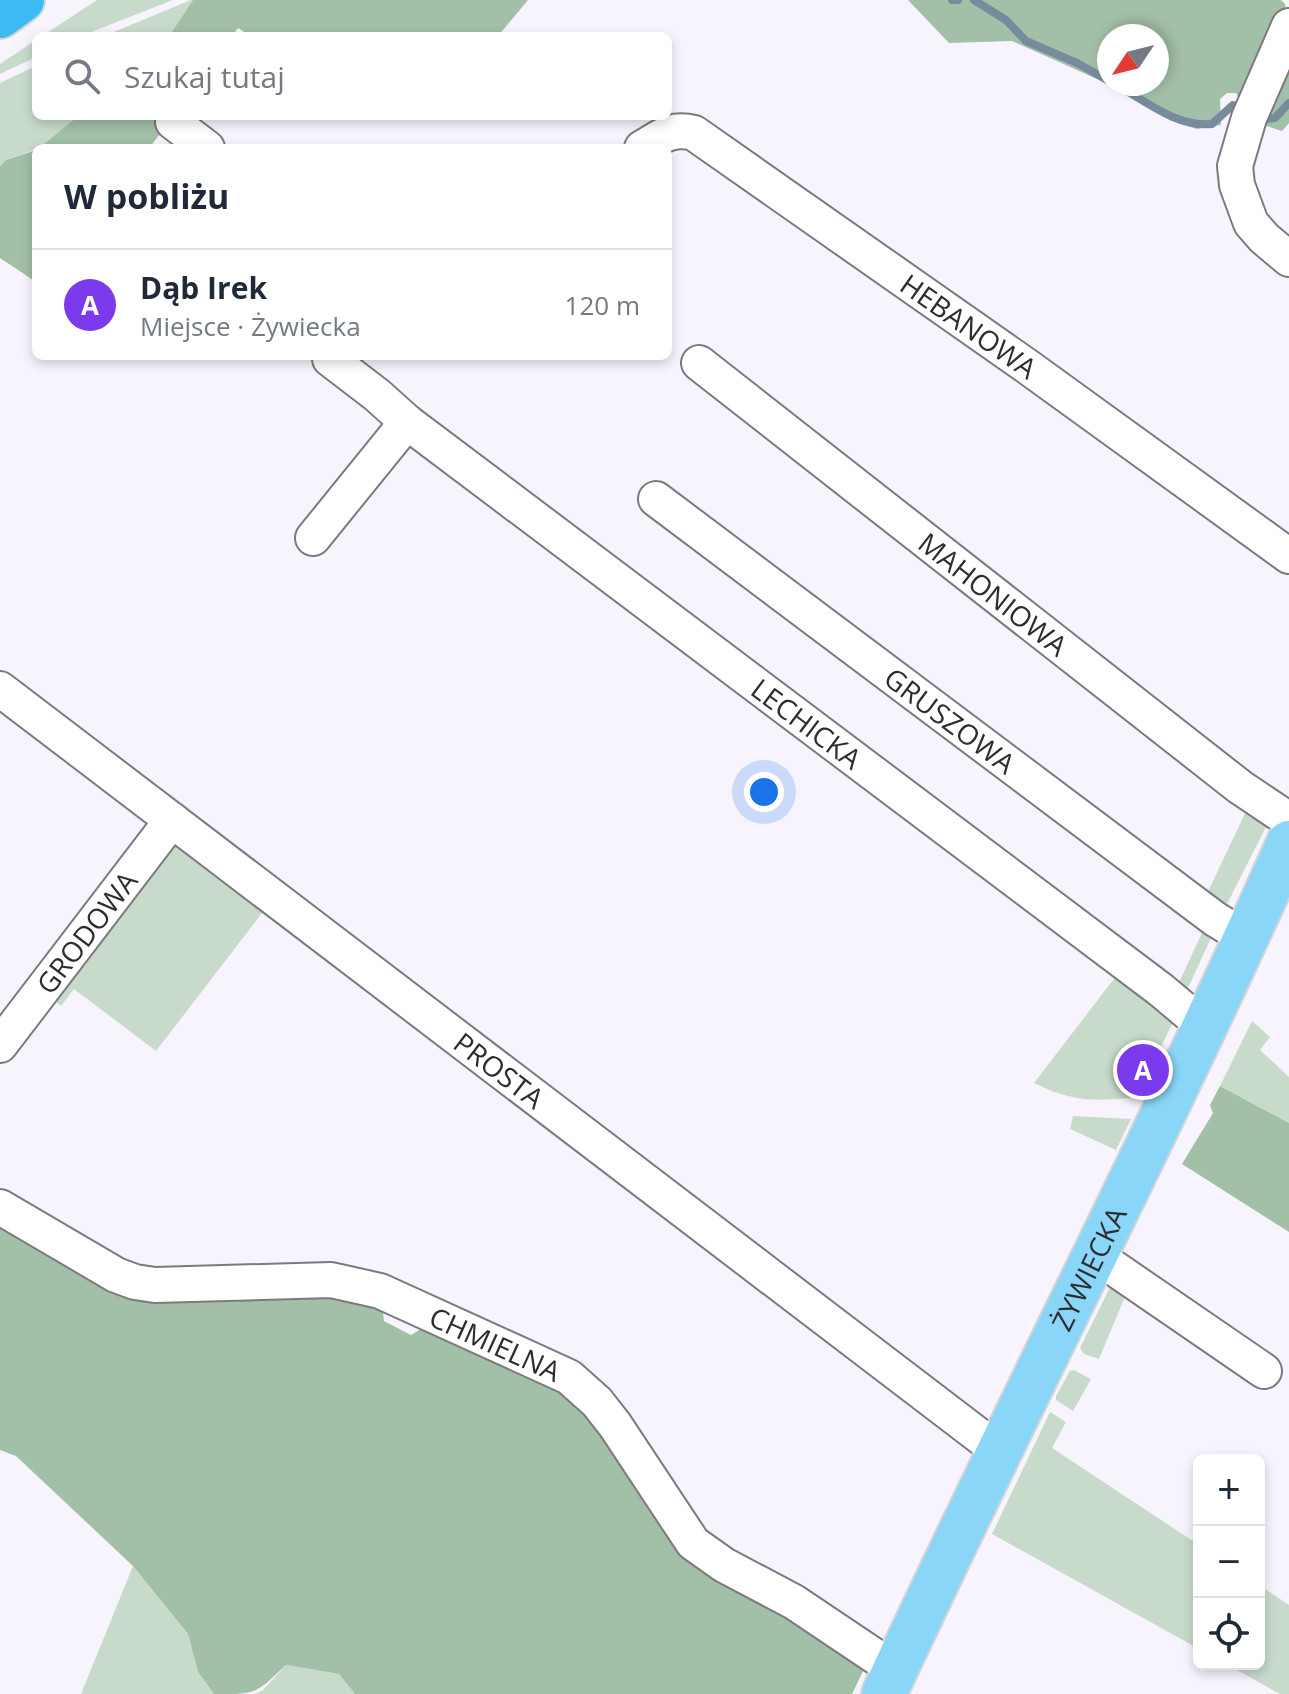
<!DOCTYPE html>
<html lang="pl">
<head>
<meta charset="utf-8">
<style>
	:root { --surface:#fff; --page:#f6f6f7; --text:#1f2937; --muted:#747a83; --line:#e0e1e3; --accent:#7c3aed }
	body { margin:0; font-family:"Open Sans",sans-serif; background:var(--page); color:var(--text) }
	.controls { position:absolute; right:24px; bottom:24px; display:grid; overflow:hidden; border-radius:12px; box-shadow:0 4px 12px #0003 }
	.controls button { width:72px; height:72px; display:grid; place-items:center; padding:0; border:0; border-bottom:2px solid var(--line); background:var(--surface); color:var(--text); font:40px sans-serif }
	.compass { position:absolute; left:1097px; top:24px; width:72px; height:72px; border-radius:50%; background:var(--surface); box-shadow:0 4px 12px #0003; rotate:235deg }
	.you { position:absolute; left:764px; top:792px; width:28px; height:28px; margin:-20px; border:6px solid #fff; border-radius:50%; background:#1a73e8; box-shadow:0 0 0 12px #1a73e833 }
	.badge { display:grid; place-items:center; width:52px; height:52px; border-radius:50%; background:var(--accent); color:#fff; font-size:26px; font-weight:700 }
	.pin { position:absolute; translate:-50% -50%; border:4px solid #fff; box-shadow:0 2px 8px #0006 }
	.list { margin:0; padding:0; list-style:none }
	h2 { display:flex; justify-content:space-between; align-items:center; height:104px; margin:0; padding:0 32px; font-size:34px }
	h2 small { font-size:26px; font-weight:400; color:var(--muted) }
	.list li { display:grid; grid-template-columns:52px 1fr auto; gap:24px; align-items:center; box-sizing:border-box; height:112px; padding:0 32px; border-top:2px solid var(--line) }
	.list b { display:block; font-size:30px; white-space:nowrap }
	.list p { margin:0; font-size:26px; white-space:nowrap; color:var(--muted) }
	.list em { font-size:26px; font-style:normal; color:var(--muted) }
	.icon { flex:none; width:44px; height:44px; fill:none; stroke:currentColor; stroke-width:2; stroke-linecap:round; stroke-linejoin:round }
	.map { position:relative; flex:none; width:1289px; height:1694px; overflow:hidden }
	.search { position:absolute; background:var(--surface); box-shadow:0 4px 12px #0003; left:32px; top:32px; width:640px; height:88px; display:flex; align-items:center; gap:20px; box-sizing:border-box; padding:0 28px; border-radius:12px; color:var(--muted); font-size:30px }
	.panel { position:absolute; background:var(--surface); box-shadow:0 4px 12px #0003; left:32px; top:144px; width:640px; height:216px; border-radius:12px }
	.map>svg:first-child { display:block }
	.green { fill:#c8dbcb }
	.forest { fill:#a2bfa7; fill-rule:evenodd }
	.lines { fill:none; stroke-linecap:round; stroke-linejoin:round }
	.stream { stroke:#768b9c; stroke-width:8 }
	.minor-casing { stroke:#7d7980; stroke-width:38 }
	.major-casing { stroke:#d5d5d5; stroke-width:48 }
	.highway-casing { stroke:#d5d5d5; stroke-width:48 }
	.minor { stroke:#fff; stroke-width:34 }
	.major { stroke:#8ad6f8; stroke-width:44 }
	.highway { stroke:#3cbaf3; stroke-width:44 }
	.labels { text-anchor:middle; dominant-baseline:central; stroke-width:8; stroke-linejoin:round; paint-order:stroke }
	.street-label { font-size:28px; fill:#2d2c2f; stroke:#fff }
</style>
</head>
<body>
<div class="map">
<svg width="1289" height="1694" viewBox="0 0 1289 1694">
	<rect width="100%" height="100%" fill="#f8f4fd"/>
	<path class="green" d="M 97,0 L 173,0 L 81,36 L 42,36 Z
		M 191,0 L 193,0 L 169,36 L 104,36 Z
		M 36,40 L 36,57 L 0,74 L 0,64 Z
		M 36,66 L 36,116 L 78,116 L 39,148 L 6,160 L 0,166 L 0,83 Z
		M 1250,803 L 1270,819 L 1224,910 L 1203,902 Z
		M 177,838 L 269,904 L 156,1051 L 74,989 L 61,1006 L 52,998 Z
		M 1208,920 L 1216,927 L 1183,999 L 1174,993 Z
		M 1123,967 L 1174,1020 L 1137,1097 C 1095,1102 1072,1102 1034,1083 Z
		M 1252,1021 L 1270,1037 L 1260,1050 L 1289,1077 L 1289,1123 L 1220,1086 Z
		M 1073,1116 L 1131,1119 L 1116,1150 L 1070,1129 Z
		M 1112,1283 L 1129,1287 L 1099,1359 L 1084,1354 L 1080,1348 Z
		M 1074,1370 L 1091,1379 L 1073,1411 L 1056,1400 L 1056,1396 L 1070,1371 Z
		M 1050,1412 L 1066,1422 L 1052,1448 L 1199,1545 L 1199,1649 L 992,1534 Z
		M 133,1566 L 188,1634 L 198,1672 L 214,1694 L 81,1694 Z
		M 1259,1585 L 1289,1605 L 1289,1694 L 1280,1694 L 1226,1664 L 1259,1664 Z
		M 286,1665 L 339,1674 L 355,1694 L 255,1694 L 263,1690 Z"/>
	<path class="forest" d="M 193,0 L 528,0 L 498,36 L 251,36 L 238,28 L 232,36 L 169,36 Z
		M 908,0 L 1281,0 L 1285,4 L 1287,22 L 1240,100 L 1236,93 L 1227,93 L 1220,99 L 1221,125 L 1197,129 L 1179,123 L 1106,83 L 1012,41 L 949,43 ZM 1109,36 L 1157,36 L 1157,84 L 1109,84 Z
		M 1289,37 L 1289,123 L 1282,131 L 1254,122 Z
		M 78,116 L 174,116 L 149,148 L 39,148 Z
		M 36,150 L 36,282 L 0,258 L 0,166 L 6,160 Z
		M 1220,1086 L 1289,1123 L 1289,1232 L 1182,1164 L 1213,1113 L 1210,1105 Z
		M 0,1214 L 115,1280 L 381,1296 L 384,1321 L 411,1335 L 434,1321 L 565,1381 L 677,1529 L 867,1663 L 852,1694 L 355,1694 L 339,1674 L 286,1665 C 255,1694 258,1694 214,1694 L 198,1672 L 188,1634 L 133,1566 L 16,1456 L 0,1450 Z"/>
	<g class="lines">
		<path class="stream" d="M 952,0 L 958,0
			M 974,0 L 1006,20 L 1026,41 L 1077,63 L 1109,81
			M 1115,84 C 1144,100 1177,128 1212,124 L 1233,105 L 1243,109
			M 1266,119 L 1275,118 L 1289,103"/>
		<g class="minor-casing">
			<g id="minor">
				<path d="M 1289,26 L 1249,118 L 1235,166 L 1237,185 L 1251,223 L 1264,238 L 1289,259"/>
				<path d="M 173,122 L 207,148"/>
				<path id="s1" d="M 642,148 C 661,137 671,127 694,133 L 1028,367 L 1289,556"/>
				<path id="s2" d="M 330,359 L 377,395 L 407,422 L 1161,990 L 1205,1027"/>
				<path id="s3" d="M 699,363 L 1240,787 L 1289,820"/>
				<path id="s4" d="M 656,499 L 1215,919 L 1246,938"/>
				<path d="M 313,538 L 407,422"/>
				<path id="s5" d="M 0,689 L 999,1451"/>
				<path id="s6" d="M 0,1045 L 172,820"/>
				<path id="s7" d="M 0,1207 L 116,1275 L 135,1282 L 155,1285 L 331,1280 L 380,1291 L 569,1377 L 597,1402 L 615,1425 L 693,1543 L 724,1565 L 794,1602 L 876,1657 L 897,1666"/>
				<path d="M 1095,1255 L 1264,1371"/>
			</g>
		</g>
		<g class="major-casing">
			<g id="major">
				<path id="s8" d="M 884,1694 C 1016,1409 1161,1130 1289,843"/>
			</g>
		</g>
		<g class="highway-casing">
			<path id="highway" d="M 0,16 L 22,0"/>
		</g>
		<use href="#minor" class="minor"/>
		<use href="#major" class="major"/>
		<use href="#highway" class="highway"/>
	</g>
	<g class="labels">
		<g class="street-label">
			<text stroke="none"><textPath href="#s1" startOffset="392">HEBANOWA</textPath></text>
			<text stroke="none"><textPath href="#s3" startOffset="374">MAHONIOWA</textPath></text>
			<text stroke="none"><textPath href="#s4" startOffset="368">GRUSZOWA</textPath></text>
			<text stroke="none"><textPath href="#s2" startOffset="600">LECHICKA</textPath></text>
			<text stroke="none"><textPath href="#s6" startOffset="142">GRODOWA</textPath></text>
			<text stroke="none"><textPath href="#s5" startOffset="628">PROSTA</textPath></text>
			<text stroke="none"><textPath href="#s8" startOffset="472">ŻYWIECKA</textPath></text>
			<text stroke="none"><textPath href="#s7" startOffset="528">CHMIELNA</textPath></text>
		</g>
	</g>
</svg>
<div class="controls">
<button>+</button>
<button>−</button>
<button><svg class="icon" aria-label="locate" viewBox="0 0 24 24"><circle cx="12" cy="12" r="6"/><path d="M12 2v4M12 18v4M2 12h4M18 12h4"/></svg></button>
</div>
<svg class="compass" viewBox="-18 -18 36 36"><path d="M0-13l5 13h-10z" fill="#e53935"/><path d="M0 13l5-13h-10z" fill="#747a83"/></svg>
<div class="you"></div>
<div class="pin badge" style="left:1143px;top:1070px">A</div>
<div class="search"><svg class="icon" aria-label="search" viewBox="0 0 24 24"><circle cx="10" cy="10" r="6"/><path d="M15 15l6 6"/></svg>Szukaj tutaj</div>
<section class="panel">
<h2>W pobliżu<small></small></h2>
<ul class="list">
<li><span class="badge">A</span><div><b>Dąb Irek</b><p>Miejsce · Żywiecka</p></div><em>120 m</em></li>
</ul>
</section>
</div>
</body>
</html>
